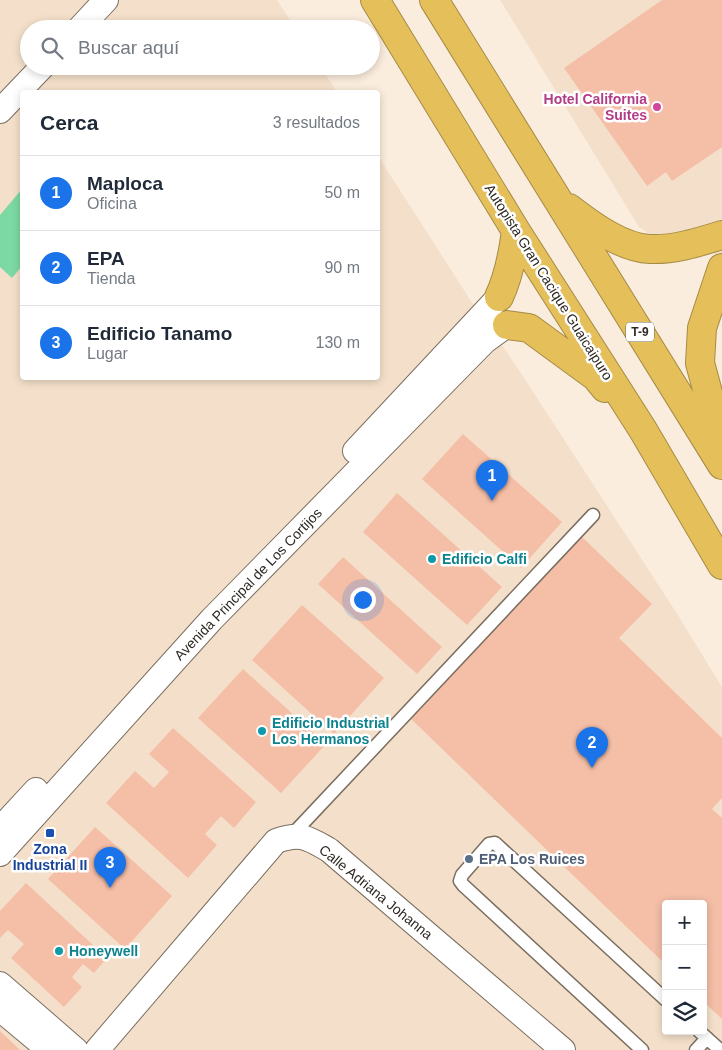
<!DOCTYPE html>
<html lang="es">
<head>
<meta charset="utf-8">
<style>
	:root { --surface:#fff; --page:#f2f2f3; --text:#1f2937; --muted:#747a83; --line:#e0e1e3; --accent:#1a73e8 }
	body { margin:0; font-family:Arial,sans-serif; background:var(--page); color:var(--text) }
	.controls { position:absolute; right:15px; bottom:15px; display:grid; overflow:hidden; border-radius:5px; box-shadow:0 2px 8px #0003 }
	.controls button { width:45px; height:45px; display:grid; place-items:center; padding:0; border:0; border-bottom:1px solid var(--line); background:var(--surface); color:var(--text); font:25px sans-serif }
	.you { position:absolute; left:362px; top:599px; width:18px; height:18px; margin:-12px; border:4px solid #fff; border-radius:50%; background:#1a73e8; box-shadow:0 0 0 8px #1a73e833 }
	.badge { display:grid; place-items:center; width:32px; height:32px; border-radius:50%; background:var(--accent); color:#fff; font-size:16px; font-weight:700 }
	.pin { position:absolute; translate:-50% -41px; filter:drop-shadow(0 1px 2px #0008) }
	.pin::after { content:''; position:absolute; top:26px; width:18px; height:15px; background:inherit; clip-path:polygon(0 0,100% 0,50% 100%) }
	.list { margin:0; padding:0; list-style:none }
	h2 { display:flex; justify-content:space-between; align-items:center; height:65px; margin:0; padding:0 20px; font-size:21px }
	h2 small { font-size:16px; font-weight:400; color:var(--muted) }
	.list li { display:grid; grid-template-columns:32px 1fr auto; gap:15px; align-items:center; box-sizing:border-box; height:75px; padding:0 20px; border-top:1px solid var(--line) }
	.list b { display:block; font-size:19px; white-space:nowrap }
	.list p { margin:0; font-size:16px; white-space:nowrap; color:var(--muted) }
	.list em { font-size:16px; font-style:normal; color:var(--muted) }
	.icon { flex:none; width:28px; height:28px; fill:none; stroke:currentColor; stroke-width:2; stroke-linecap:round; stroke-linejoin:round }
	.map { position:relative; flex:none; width:722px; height:1050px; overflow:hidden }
	.search { position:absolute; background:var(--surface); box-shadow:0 2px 8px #0003; left:20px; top:20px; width:360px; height:55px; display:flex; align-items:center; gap:12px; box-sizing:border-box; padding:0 18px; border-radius:28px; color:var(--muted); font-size:19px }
	.panel { position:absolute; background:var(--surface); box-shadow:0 2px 8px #0003; left:20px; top:90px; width:360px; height:290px; border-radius:5px }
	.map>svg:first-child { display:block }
	.built { fill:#f4e0ca; fill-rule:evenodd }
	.green { fill:#7dd9a4 }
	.building { fill:#f4bea7 }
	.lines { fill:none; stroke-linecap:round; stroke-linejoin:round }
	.service-casing { stroke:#7b6e60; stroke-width:15 }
	.minor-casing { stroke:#7b6e60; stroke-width:26 }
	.motorway-casing { stroke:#a58b46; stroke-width:30 }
	.service { stroke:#fff; stroke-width:12 }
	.minor { stroke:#fff; stroke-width:24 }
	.motorway { stroke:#e5c05a; stroke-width:28 }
	.hotel-dot { fill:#d1479c; stroke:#fff; stroke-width:2 }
	.culture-dot { fill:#0f9aa8; stroke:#fff; stroke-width:2 }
	.transit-dot { fill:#1a4fb4; stroke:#fff; stroke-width:2 }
	.service-dot { fill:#5c6f8a; stroke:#fff; stroke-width:2 }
	.labels { text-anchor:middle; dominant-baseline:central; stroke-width:5; stroke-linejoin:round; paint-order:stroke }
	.shield { fill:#fff; stroke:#6c6864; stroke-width:1 }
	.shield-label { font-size:12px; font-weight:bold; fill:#2d2822 }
	.hotel-label { font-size:14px; font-weight:bold; fill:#b23c85; stroke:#fff; text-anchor:end }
	.street-label { font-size:14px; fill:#2d2822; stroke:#fff }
	.culture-label { font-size:14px; font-weight:bold; fill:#0d838f; stroke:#fff; text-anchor:start }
	.transit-label { font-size:14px; font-weight:bold; fill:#164399; stroke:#fff }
	.service-label { font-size:14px; font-weight:bold; fill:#4e5e75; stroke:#fff; text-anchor:start }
</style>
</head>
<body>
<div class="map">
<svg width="722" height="1050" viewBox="0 0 722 1050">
	<rect width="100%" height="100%" fill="#fbeddd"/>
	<path class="built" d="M 0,0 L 277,0 L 296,29 L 29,29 L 29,66 L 320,66 L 337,92 L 22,92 L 22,378 L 378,378 L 378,156 L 473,304 L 515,364 L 676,612 L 722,687 L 722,1050 L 0,1050 ZM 666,904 L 703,904 L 703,1031 L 666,1031 Z
		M 500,0 L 722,0 L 722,265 L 699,230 L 665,238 L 648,233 L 639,227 Z"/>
	<path class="green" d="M 22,189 L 22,266 L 12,278 L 0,267 L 0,215 Z"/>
	<path class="building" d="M 662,0 L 722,0 L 722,147 L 672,181 L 666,172 L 647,186 L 564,68 Z
		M 463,434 L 562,522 L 521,568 L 422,479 Z
		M 397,493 L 502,587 L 467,625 L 363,532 Z
		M 581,536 L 652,604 L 619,638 L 722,738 L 722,798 L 712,809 L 722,818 L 722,1019 L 703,1001 L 703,904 L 666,904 L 666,965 L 407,715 Z
		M 343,557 L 442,647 L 417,674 L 318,584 Z
		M 302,605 L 384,678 L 334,734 L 252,660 Z
		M 243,669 L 326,744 L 281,793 L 198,718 Z
		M 173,728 L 256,802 L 234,828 L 221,816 L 205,834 L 217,845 L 188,878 L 106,803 L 135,771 L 154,788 L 169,772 L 149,754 Z
		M 95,827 L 172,896 L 125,949 L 48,879 Z
		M 26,883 L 107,958 L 94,973 L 83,964 L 72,977 L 82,987 L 64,1007 L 11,958 L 24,944 L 8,930 L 0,938 L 0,911 Z
		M 0,1031 L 20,1050 L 0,1050 Z"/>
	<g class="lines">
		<g class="service-casing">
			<path id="service" d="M 291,836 L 593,515
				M 699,1031 L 720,1050
				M 642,1050 L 463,885 L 460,881 L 462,875 L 489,844 L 495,843 L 666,1000
				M 696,1050 L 707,1038"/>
		</g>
		<g class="minor-casing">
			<path id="minor" d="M 79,29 L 106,0
				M 0,111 L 43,66
				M 355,451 L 499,297
				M 0,829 L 36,790
				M 0,854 L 212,619 L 485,341 L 507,325
				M 0,984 L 76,1050
				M 0,1009 L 49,1050
				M 97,1050 L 276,841 C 301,832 308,838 329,850 L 563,1050"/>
		</g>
		<g class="motorway-casing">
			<path id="motorway" d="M 375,0 L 516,231 L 643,430 L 722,565
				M 434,0 L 722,465
				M 569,208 C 591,225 622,248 650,249 C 675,250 699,242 722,235
				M 722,268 L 702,328 L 700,363 L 722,445
				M 499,297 C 509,276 513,254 516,231
				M 507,325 L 529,328 L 596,377 L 605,388"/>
		</g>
		<use href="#service" class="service"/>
		<use href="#minor" class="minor"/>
		<use href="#motorway" class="motorway"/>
	</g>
	<circle class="hotel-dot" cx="657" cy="107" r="5"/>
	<g class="culture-dot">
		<circle cx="432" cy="559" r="5"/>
		<circle cx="262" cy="731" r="5"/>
		<circle cx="59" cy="951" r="5"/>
	</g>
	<rect class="transit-dot" x="45" y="828" width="10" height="10" rx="2.5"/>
	<circle class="service-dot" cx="469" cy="859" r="5"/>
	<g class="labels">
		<rect class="shield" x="626" y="322.5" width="28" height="19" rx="4"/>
		<g class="shield-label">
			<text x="640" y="332">T-9</text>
		</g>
		<g class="hotel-label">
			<text x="647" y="99">Hotel California<tspan x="647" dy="16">Suites</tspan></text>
		</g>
		<g class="street-label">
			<text transform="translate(549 282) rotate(58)">Autopista Gran Cacique Guaicaipuro</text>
			<text transform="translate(248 584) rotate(-46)">Avenida Principal de Los Cortijos</text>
			<text transform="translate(376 892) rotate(39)">Calle Adriana Johanna</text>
		</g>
		<g class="culture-label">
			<text x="442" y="559">Edificio Calfi</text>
			<text x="272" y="723">Edificio Industrial<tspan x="272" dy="16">Los Hermanos</tspan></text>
			<text x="69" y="951">Honeywell</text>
		</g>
		<g class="transit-label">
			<text x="50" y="849">Zona<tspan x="50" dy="16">Industrial II</tspan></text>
		</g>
		<g class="service-label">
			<text x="479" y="859">EPA Los Ruices</text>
		</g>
	</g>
</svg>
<div class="controls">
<button>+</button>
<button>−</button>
<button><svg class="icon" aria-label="layers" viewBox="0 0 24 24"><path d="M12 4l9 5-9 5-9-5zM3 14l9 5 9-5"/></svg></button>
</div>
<div class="you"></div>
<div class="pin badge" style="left:492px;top:501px">1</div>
<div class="pin badge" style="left:592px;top:768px">2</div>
<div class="pin badge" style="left:110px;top:888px">3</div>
<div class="search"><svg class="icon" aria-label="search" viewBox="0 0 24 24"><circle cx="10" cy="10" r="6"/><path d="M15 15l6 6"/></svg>Buscar aquí</div>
<section class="panel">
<h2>Cerca<small>3 resultados</small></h2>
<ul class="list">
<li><span class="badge">1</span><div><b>Maploca</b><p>Oficina</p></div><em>50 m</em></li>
<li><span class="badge">2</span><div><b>EPA</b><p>Tienda</p></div><em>90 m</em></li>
<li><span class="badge">3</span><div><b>Edificio Tanamo</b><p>Lugar</p></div><em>130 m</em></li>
</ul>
</section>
</div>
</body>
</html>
